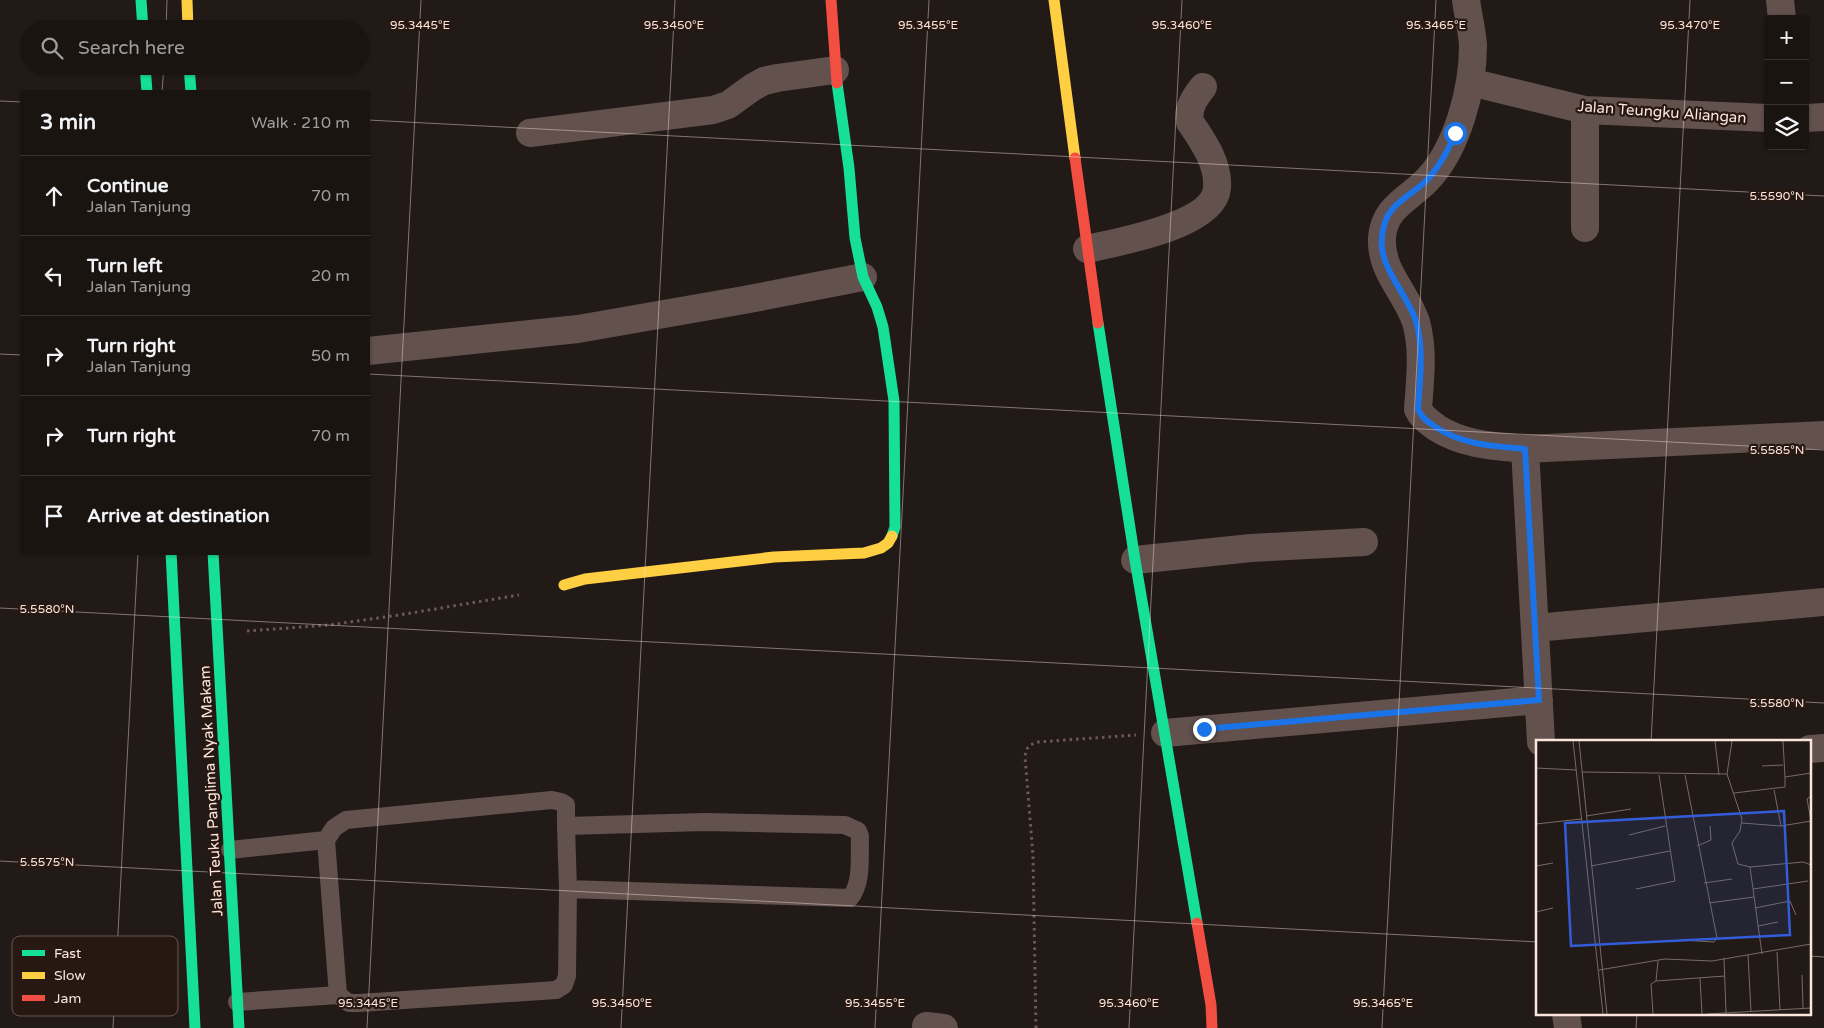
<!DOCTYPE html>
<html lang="en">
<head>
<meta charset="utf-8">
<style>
	:root { --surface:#1a1411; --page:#231d1a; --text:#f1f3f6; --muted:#9f9e9f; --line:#383331 }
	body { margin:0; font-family:"Varela Round",sans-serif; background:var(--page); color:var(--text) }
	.controls { position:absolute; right:15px; top:15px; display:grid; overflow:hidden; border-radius:5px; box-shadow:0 1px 4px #0004 }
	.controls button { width:45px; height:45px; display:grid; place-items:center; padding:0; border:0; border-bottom:1px solid var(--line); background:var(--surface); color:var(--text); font:25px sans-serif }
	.stop { position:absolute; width:15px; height:15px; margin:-11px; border:4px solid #1a73e8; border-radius:50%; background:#fff }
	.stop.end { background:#1a73e8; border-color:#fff; box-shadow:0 1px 5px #0008 }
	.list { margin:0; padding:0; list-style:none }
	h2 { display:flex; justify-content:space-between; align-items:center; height:65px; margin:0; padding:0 20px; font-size:21px }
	h2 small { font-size:16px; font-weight:400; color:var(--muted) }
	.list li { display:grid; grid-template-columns:32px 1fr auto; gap:15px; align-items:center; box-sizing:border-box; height:80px; padding:0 20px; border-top:1px solid var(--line) }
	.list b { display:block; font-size:19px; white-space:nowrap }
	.list p { margin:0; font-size:16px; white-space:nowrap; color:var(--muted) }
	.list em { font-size:16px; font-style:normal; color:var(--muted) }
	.icon { flex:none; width:28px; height:28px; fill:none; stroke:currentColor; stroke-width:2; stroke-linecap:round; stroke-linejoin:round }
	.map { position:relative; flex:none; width:1824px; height:1028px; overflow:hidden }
	.search { position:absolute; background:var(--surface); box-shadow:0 1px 4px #0004; left:20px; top:20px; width:350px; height:55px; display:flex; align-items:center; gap:12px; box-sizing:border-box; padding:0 18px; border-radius:28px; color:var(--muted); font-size:19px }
	.panel { position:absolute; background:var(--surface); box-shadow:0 1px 4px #0004; left:20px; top:90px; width:350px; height:465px; border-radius:5px }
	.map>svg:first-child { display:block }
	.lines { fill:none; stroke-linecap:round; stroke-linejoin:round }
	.path { stroke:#6e565f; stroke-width:3; stroke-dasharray:2.5 4; stroke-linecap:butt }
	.lane { stroke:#62514d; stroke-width:18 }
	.street { stroke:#62514d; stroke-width:28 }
	.fast { stroke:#16e098; stroke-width:11 }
	.slow { stroke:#ffcf43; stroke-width:11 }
	.jam { stroke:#f24e42; stroke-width:11 }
	.route { stroke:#1a73e8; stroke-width:6 }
	.ticks { fill:none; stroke:#fce5dc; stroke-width:1; stroke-opacity:0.45 }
	.labels { text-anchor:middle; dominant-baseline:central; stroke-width:4.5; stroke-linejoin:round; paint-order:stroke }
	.street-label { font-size:15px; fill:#fce5dc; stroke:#271912 }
	.inset-road { fill:none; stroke:#796b66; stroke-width:1 }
	.view { fill:#335dd8; fill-opacity:0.15; stroke:#335dd8; stroke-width:2.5 }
	.inset-edge { fill:none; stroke:#fce5dc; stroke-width:2.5 }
	.key { fill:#271912; stroke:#67564f; stroke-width:1 }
	.key-label { font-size:14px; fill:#fce5dc }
	.ticks-label { font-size:12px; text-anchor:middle; fill:#fce5dc; stroke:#271912; stroke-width:4.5; stroke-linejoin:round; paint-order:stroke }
</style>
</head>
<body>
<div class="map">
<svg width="1824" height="1028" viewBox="0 0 1824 1028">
	<rect width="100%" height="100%" fill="#221a17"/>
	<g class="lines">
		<path class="path" d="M 247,631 L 329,625 L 399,615 L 519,595
			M 1036,1028 L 1033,856 L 1025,757 L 1026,750 L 1030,745 L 1038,742 L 1136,735"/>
		<path class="lane" d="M 326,840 L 338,995
			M 230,850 L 326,840 L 334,828 L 346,820 L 552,800 L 561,802 L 566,805 L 566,826 L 705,822 L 845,825 L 858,831 L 860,836 C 859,855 863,883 850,898 L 568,889
			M 237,1002 L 338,995 L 349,1003 L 359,1003 L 556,990 L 564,985 L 567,976 L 568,889 L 566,826"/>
		<path class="street" d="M 1466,0 C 1468,15 1472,30 1473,45 C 1473,88 1458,148 1427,180 C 1409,199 1384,207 1382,238 C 1380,271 1406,292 1416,322 C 1424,350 1420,380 1418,409 C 1422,418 1429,422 1437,428 C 1464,445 1494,446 1525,449 L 1824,435
			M 1780,0 L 1782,19
			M 1470,82 L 1585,110 L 1768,118
			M 1805,118 L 1824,117
			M 530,133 L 713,110 L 728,105 L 753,87 L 764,81 L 777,78 L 835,70
			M 1585,228 L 1585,110
			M 1087,249 C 1117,242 1214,226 1217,188 C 1219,164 1203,141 1190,122 C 1187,108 1195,97 1203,87
			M 368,351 L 578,329 L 744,300 L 863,277
			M 1525,449 L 1541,742
			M 1135,560 L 1251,548 L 1364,542
			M 1535,628 L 1824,602
			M 1165,733 L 1539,700
			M 1810,749 L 1824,748
			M 1566,1014 L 1568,1028
			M 926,1026 L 944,1028"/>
		<path class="fast" d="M 141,0 L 143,29
			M 145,66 L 147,92
			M 189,66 L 191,92
			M 837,83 L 849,168 L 855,238 L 863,277 L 877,307 L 883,327 L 894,401 L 895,527 L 892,536
			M 1098,323 L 1135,560 L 1197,923
			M 171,552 L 195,1028
			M 213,552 L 239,1028"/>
		<path class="slow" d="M 187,0 L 188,29
			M 1054,0 L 1075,158
			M 564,585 L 585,579 L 774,557 L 864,553 L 881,548 L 888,543 L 892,536"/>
		<path class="jam" d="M 831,0 L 837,83
			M 1075,158 L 1098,323
			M 1197,923 L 1211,1005 L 1212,1028"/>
	</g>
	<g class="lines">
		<path class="route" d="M 1204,729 L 1539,700 L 1525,449 C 1494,446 1464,445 1437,428 C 1429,422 1422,419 1418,409 C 1420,380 1424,349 1416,321 C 1404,286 1371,263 1385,222 C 1392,202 1415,193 1428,179 C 1440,165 1449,150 1455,133"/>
	</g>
	<path class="ticks" d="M 166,29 L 167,0M 162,92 L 164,66M 0,101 L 22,102M 368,120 L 1824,196M 0,354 L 22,355M 368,374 L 1824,450M 0,608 L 1824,703M 1651,742 L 1690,0M 0,861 L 1538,942M 1810,956 L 1824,957M 113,1028 L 138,552M 367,1028 L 421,0M 621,1028 L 675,0M 875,1028 L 929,0M 1129,1028 L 1182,0M 1382,1028 L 1436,0M 1636,1028 L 1637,1014"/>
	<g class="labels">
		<g class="street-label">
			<text transform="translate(1662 112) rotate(4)">Jalan Teungku Aliangan</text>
			<text transform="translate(211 791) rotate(-93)">Jalan Teuku Panglima Nyak Makam</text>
		</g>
	</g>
	<g transform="translate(1536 740)">
		<rect width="275" height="275" fill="#221a17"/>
		<path class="inset-road" d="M 37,1 L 67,274M 43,1 L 71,274M 179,1 L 183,35M 196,1 L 191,34 L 206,79 L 204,91 L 196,103 L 202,124 L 214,127 L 267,122 L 275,125M 247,1 L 249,37M 226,26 L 247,25M 0,28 L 40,30M 46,32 L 191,34M 238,50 L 245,86M 198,53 L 249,47 L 249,37 L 275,33M 50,76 L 95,69M 275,81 L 271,59 L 275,56M 206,83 L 245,86 L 275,81M 0,84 L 45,79M 93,95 L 129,86M 161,106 L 175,100 L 174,86M 0,126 L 17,123M 55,126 L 134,111M 214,127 L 226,214M 168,143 L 196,139M 100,149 L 139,141 L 123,35M 217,149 L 272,141M 173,163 L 218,157M 219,168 L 254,161 L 260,175M 0,172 L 17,168M 222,186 L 242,182M 146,200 L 178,202 L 181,198 L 149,35M 241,212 L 244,270M 212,215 L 215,272M 188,218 L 190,273M 63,230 L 129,219 L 176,221 L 275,204M 266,235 L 267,268M 164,238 L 166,274M 120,241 L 189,236M 117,274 L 115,244 L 120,241 L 122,221M 171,274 L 275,268"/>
		<path class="view" d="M 248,71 L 254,195 L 35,206 L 29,83 Z"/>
		<rect width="275" height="275" class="inset-edge"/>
	</g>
	<rect x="12" y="936" width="166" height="80" rx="8" class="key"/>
	<rect x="22" y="950" width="23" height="6" fill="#16e098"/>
	<rect x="22" y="972" width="23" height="7" fill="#ffcf43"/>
	<rect x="22" y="995" width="23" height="6" fill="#f24e42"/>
	<g class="key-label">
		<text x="54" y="958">Fast</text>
		<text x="54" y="980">Slow</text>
		<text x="54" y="1003">Jam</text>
	</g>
	<g class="ticks-label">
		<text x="420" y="29">95.3445°E</text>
		<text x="674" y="29">95.3450°E</text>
		<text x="928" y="29">95.3455°E</text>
		<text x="1182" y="29">95.3460°E</text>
		<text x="1436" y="29">95.3465°E</text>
		<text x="1690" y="29">95.3470°E</text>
		<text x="1777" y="200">5.5590°N</text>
		<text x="1777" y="454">5.5585°N</text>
		<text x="47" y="613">5.5580°N</text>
		<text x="1777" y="707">5.5580°N</text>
		<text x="47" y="866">5.5575°N</text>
		<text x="368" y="1007">95.3445°E</text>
		<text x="622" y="1007">95.3450°E</text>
		<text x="875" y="1007">95.3455°E</text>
		<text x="1129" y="1007">95.3460°E</text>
		<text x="1383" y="1007">95.3465°E</text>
	</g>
</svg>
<div class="controls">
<button>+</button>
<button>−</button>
<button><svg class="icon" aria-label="layers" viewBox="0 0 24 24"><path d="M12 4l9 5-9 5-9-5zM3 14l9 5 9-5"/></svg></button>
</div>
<div class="stop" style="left:1455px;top:133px"></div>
<div class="stop end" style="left:1204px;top:729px"></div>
<div class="search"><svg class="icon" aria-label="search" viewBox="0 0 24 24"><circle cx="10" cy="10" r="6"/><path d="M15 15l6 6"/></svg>Search here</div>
<section class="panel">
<h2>3 min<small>Walk · 210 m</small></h2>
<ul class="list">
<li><svg class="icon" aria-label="ahead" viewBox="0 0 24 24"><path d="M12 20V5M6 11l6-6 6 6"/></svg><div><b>Continue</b><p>Jalan Tanjung</p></div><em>70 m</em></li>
<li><svg class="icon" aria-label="left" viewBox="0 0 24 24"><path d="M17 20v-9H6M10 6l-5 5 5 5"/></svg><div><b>Turn left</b><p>Jalan Tanjung</p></div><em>20 m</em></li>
<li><svg class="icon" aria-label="right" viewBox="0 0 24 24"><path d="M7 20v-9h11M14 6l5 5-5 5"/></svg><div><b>Turn right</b><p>Jalan Tanjung</p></div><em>50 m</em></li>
<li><svg class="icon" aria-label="right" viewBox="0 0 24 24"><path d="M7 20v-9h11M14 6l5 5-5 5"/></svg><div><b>Turn right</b></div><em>70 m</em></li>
<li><svg class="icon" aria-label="arrive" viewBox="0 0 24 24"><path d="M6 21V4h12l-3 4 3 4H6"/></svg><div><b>Arrive at destination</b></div></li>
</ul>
</section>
</div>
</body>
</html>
